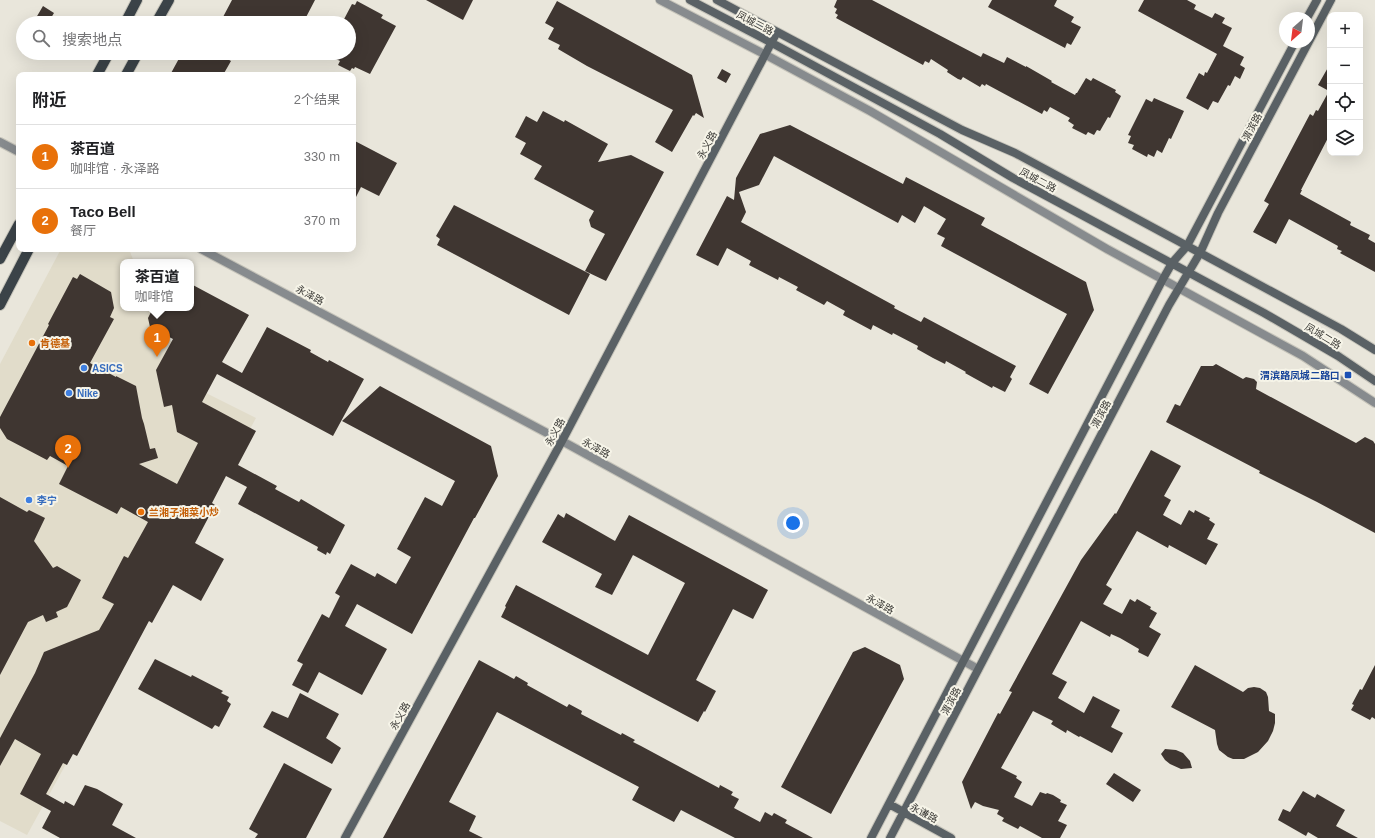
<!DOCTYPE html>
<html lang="zh">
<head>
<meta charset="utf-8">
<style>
	:root { --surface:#fff; --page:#f2f2f2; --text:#202124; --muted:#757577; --line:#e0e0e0; --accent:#1e5eca }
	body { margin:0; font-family:Helvetica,"Noto Sans SC",sans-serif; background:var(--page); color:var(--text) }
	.controls { position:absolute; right:12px; top:12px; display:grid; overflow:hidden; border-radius:8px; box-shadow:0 4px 16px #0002 }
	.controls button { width:36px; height:36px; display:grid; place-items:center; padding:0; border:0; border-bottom:1px solid var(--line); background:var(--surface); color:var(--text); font:20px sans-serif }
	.compass { position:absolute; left:1279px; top:12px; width:36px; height:36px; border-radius:50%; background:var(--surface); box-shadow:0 4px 16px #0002; rotate:208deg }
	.you { position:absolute; left:793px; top:523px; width:14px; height:14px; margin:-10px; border:3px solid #fff; border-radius:50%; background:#1a73e8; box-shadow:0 0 0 6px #1a73e833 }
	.badge { display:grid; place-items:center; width:26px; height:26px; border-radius:50%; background:var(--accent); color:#fff; font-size:13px; font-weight:700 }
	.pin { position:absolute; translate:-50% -33px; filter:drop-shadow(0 1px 2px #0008) }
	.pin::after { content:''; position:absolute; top:21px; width:14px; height:12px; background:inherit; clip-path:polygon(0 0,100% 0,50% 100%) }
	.popup { position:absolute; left:120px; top:259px; width:74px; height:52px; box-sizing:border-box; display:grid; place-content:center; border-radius:8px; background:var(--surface); filter:drop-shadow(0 1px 3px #0005); font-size:13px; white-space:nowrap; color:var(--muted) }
	.popup b { font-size:15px; color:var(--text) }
	.popup::after { content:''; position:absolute; left:50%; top:100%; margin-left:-8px; border:8px solid transparent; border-top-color:var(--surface) }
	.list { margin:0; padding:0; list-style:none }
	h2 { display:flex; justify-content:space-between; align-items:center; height:52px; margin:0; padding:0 16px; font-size:17px }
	h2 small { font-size:13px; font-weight:400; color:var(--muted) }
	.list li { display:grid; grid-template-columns:26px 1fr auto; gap:12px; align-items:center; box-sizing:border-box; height:64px; padding:0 16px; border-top:1px solid var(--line) }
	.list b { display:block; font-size:15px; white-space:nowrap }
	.list p { margin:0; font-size:13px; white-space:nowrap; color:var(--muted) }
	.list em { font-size:13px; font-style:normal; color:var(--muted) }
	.icon { flex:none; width:22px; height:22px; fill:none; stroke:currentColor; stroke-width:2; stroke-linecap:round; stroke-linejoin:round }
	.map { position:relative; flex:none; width:1375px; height:838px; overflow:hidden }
	.search { position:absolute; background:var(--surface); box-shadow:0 4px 16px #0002; left:16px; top:16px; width:340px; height:44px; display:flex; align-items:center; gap:10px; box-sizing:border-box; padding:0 14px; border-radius:22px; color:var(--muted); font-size:15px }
	.panel { position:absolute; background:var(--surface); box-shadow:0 4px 16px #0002; left:16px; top:72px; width:340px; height:180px; border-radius:8px }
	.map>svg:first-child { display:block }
	.built { fill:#e1dcca }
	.building { fill:#3f3631 }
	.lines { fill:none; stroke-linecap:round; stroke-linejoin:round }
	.street-casing { stroke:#c6c4ba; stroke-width:10 }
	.secondary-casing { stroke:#c6c4ba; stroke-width:10 }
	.primary-casing { stroke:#c6c4ba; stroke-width:12 }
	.street { stroke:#878b8e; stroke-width:8 }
	.secondary { stroke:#5a6165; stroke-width:8 }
	.primary { stroke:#3b4348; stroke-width:10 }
	.food-dot { fill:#e8710a; stroke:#f6f4e8; stroke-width:1.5 }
	.shop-dot { fill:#3f7fe0; stroke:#f6f4e8; stroke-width:1.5 }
	.transit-dot { fill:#1a4fb4; stroke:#f6f4e8; stroke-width:1.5 }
	.labels { text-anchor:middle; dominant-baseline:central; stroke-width:4; stroke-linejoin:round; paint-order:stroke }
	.street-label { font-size:10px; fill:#3b3a36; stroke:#f6f4e8 }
	.food-label { font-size:10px; font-weight:bold; fill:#c56008; stroke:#f6f4e8; text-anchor:start }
	.shop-label { font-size:10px; font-weight:bold; fill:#366cbe; stroke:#f6f4e8; text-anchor:start }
	.transit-label { font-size:10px; font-weight:bold; fill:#164399; stroke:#f6f4e8; text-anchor:end }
</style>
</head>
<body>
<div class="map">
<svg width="1375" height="838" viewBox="0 0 1375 838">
	<rect width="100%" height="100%" fill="#e9e6db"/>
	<path class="built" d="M 61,249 L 129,249 L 134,262 L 123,262 L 123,308 L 150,308 L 160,335 L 217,366 L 202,391 L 256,418 L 27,835 L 0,821 L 0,364 Z"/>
	<path class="building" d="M 232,0 L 315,0 L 303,23 L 235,23 L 223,17 Z
		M 426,0 L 473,0 L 463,20 Z
		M 837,0 L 872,0 L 981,57 L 983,53 L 1004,63 L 1007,57 L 1026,67 L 1026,66 L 1052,81 L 1051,82 L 1075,95 L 1076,93 L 1077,93 L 1086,78 L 1091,81 L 1093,78 L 1116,90 L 1115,92 L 1121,96 L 1110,118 L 1108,117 L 1100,131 L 1097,130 L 1094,135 L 1088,132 L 1086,135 L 1072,128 L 1074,125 L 1068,121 L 1070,118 L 1050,107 L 1047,112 L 1044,110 L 1042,114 L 986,84 L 985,86 L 982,84 L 980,87 L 963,77 L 961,80 L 958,79 L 947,72 L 948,70 L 931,59 L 929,63 L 925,61 L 923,65 L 836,18 L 838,15 L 835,13 L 837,9 L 834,7 Z
		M 992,0 L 1057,0 L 1054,6 L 1074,17 L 1071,22 L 1081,27 L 1071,45 L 1067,43 L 1065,48 L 988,7 Z
		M 1144,0 L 1187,0 L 1196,5 L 1194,9 L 1212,18 L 1215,13 L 1225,18 L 1222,23 L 1232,28 L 1223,46 L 1244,57 L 1240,65 L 1245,68 L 1240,79 L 1235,76 L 1230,86 L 1228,85 L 1218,103 L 1213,101 L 1208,110 L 1186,98 L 1199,73 L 1204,76 L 1205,72 L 1207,73 L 1217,54 L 1138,11 Z
		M 357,1 L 383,15 L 381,18 L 396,26 L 370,74 L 355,67 L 354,69 L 352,68 L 350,71 L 338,65 L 340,61 L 324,53 L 349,53 L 349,23 L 342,23 L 352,4 L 355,5 Z
		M 557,1 L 692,75 L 704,118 L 696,113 L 694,116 L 693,115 L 672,152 L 655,142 L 673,110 L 587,66 L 558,49 L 560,45 L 548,39 L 554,28 L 545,23 Z
		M 43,6 L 54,13 L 48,23 L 33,23 Z
		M 182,53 L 217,53 L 231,61 L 223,75 L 170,75 Z
		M 1330,64 L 1330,134 L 1301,190 L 1302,190 L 1300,194 L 1351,222 L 1350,225 L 1370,235 L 1368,239 L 1375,243 L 1375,272 L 1340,253 L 1342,251 L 1337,249 L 1338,246 L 1289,219 L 1276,244 L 1253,232 L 1269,204 L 1264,201 L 1310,114 L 1313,116 L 1316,110 L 1318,111 L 1329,91 L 1318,85 Z
		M 722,69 L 731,74 L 726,83 L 717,78 Z
		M 1154,98 L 1184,111 L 1171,139 L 1169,138 L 1162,153 L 1157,150 L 1154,157 L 1148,154 L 1147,157 L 1132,149 L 1134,145 L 1128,143 L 1131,136 L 1128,135 L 1146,99 L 1152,102 Z
		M 543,111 L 564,122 L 565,120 L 608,144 L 598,162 L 631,155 L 664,172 L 606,281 L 585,271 L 605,234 L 591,227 L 589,220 L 594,211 L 534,179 L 542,166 L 520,154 L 526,143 L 515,137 L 526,116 L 537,122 Z
		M 790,125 L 903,184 L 906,177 L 985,218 L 981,225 L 1086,282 L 1094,310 L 1048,394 L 1029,384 L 1067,314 L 941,246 L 945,238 L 937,234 L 946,219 L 924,206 L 915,223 L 902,215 L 898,223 L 774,156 L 759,185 L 739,192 L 746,212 L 741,222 L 895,306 L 894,308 L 921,322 L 924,317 L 1016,366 L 1010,377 L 1012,379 L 1005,392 L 993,386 L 992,388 L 965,373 L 966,372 L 946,361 L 945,364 L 933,358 L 917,349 L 918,346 L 893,333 L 892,335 L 873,325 L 871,330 L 843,315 L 845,311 L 827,301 L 824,305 L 796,290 L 798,287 L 779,277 L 778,280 L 749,265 L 751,261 L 727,248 L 718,266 L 696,255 L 727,196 L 734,200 L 736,178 L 760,134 Z
		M 353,140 L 397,163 L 379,196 L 361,187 L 353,203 Z
		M 454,205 L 590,274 L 569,315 L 437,245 L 440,239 L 436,236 Z
		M 80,274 L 111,292 L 114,308 L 110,317 L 114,319 L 90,363 L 116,377 L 116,376 L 136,386 L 142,418 L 144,424 L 150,449 L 155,448 L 158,458 L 139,464 L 177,484 L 198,443 L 177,432 L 172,405 L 164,407 L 156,370 L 173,339 L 150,327 L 148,318 L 153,308 L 191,308 L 191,284 L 249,315 L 222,362 L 242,373 L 267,327 L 311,350 L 310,352 L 328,362 L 329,360 L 364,379 L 333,436 L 217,374 L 202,402 L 256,431 L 238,465 L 277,486 L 275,489 L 299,502 L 301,499 L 345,525 L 330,554 L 327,552 L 326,555 L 317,550 L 318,547 L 238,504 L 247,487 L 226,476 L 212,503 L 215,505 L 195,543 L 224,559 L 201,601 L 173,585 L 152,623 L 149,621 L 77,756 L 73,754 L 67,765 L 63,763 L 46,794 L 64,804 L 65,801 L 74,806 L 85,785 L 97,789 L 123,804 L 112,825 L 136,838 L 60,838 L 42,828 L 51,811 L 20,794 L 41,754 L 15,739 L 0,766 L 0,738 L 35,673 L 44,652 L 99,630 L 114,604 L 102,598 L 124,556 L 128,558 L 148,522 L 121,507 L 117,514 L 59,484 L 68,466 L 50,456 L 47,460 L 7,439 L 0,428 L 0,417 L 49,325 L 48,324 L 73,277 L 77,279 Z
		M 1216,364 L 1243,379 L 1246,377 L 1254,379 L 1257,382 L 1256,389 L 1356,443 L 1365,437 L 1373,441 L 1375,444 L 1375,533 L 1317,502 L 1259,473 L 1260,471 L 1166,422 L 1175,404 L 1180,406 L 1201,366 L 1213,366 Z
		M 380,386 L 491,446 L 498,476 L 475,518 L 474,518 L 412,634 L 357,604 L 345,626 L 387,649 L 362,695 L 319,672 L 308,693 L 292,685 L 303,664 L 297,661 L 322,614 L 329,618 L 340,596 L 335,593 L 351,564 L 375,577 L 377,573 L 396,584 L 411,557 L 397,549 L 425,497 L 442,506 L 455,481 L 342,421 Z
		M 1151,450 L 1181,466 L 1164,496 L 1171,500 L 1163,515 L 1181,525 L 1189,510 L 1194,513 L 1195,510 L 1210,518 L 1209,520 L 1215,524 L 1207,539 L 1218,544 L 1206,565 L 1169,545 L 1168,548 L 1137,531 L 1106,585 L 1112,589 L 1103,604 L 1122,614 L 1130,599 L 1135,602 L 1137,599 L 1151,607 L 1150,609 L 1157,613 L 1149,627 L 1161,634 L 1148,657 L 1138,652 L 1139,649 L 1120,638 L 1111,634 L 1110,637 L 1081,621 L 1052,674 L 1067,682 L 1058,698 L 1084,713 L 1093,696 L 1120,710 L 1111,727 L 1123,733 L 1112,753 L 1080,736 L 1079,737 L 1067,730 L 1066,733 L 1051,724 L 1053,721 L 1033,711 L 1001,768 L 1017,776 L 1016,778 L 1022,782 L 1014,797 L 1032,806 L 1040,792 L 1046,794 L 1047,793 L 1053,795 L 1061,800 L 1060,802 L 1067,805 L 1058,821 L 1067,825 L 1060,838 L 1042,838 L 1020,826 L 1018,829 L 1002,821 L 1004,818 L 997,814 L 999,810 L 983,806 L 975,802 L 971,809 L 962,782 L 998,713 L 1000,714 L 1012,692 L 1009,691 L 1081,560 L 1115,513 L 1116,514 Z
		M 0,497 L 27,512 L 29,510 L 45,518 L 34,541 L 53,568 L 57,566 L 81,580 L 67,607 L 56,612 L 58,617 L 46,622 L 43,615 L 28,622 L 0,675 Z
		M 566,513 L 615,541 L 629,515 L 768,590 L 753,619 L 733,609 L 696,680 L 716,691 L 705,712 L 704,711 L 698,722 L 501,617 L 506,607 L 505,606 L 516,585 L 648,655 L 685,583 L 633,555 L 612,595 L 595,587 L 602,574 L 542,542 L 558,514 L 564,518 Z
		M 865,647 L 900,665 L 904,679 L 831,814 L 781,787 L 853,652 Z
		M 155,659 L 191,677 L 192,675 L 223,691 L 221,693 L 229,697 L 227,701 L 231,704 L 219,727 L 215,725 L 212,729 L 138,689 Z
		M 479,660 L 514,679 L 516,676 L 528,683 L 527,685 L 567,707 L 569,704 L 582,711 L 581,714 L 621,735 L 622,733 L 635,740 L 633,742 L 641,746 L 719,788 L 720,785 L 733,792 L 731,795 L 739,799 L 734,808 L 760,822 L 765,812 L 772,816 L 774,813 L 787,820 L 785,823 L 813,838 L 735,838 L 681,810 L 674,822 L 632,800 L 639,787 L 497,712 L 449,802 L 476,816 L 469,831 L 483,838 L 383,838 Z
		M 1195,665 L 1243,692 L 1248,688 L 1254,687 L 1260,688 L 1266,692 L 1268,697 L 1269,711 L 1275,714 L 1275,723 L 1273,731 L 1268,741 L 1258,752 L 1244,759 L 1233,759 L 1228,757 L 1219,750 L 1217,744 L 1215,730 L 1171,707 Z
		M 1375,665 L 1375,719 L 1372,717 L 1370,720 L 1351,710 L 1354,705 L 1352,704 L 1360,689 L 1362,690 Z
		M 300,693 L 339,714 L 326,738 L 341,748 L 332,764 L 263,727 L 272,711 L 288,718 Z
		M 1165,749 L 1176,750 L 1183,753 L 1190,761 L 1192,768 L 1181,769 L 1170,764 L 1165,760 L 1161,754 Z
		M 284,763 L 332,789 L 306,838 L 255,838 L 258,834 L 249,829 Z
		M 1114,773 L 1141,790 L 1133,802 L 1106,784 Z
		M 1303,791 L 1315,798 L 1317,794 L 1345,810 L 1336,826 L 1358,838 L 1318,838 L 1308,832 L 1306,836 L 1278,820 L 1283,809 L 1290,812 Z"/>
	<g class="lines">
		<g class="street-casing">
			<path id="street" d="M 660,0 L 766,55 L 870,111 L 1107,249 L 1303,356 L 1375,403
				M 0,142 L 19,152
				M 201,249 L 562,441 L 978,669"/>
		</g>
		<g class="secondary-casing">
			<path id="secondary" d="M 690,0 L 772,43 L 940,134 L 1013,178 L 1264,313 L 1338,356 L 1375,381
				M 717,0 L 962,130 L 1015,153 L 1341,329 L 1375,350
				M 1307,18 L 1317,0
				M 889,804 L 951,838
				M 345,838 L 562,441 L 777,32
				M 871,838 L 1163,279 L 1172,263 L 1187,246 L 1295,42
				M 890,838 L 1169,305 L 1200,253 L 1218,213 L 1331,0"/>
		</g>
		<g class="primary-casing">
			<path id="primary" d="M 125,23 L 137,0
				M 156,23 L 169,0
				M 97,75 L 109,53
				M 126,75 L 138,53
				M 0,259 L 19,224
				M 0,305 L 29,249"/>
		</g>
		<use href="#street" class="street"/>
		<use href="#secondary" class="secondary"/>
		<use href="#primary" class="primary"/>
	</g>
	<g class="food-dot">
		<circle cx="32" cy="343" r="4"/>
		<circle cx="141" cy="512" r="4"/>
	</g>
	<g class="shop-dot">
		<circle cx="84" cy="368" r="4"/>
		<circle cx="69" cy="393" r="4"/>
		<circle cx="29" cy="500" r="4"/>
	</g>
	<rect class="transit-dot" x="1344" y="371" width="8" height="8" rx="2"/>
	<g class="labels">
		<g class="street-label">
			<text transform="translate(755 23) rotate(28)">凤城二路</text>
			<text transform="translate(1252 127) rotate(-62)">渭滨路</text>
			<text transform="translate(707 145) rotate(-62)">永义路</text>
			<text transform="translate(1038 180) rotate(28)">凤城二路</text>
			<text transform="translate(310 295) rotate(28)">永泽路</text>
			<text transform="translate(1323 336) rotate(31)">凤城二路</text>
			<text transform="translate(1101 414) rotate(-62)">渭滨路</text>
			<text transform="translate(555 432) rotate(-62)">永义路</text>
			<text transform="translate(596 448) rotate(29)">永泽路</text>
			<text transform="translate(880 604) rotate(29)">永泽路</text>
			<text transform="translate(951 701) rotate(-62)">渭滨路</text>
			<text transform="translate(400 716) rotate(-61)">永义路</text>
			<text transform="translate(924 813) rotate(28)">永谦路</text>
		</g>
		<g class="food-label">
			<text x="40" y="343">肯德基</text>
			<text x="149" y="512">兰湘子湘菜小炒</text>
		</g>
		<g class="shop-label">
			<text x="92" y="368">ASICS</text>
			<text x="77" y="393">Nike</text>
			<text x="37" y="500">李宁</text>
		</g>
		<g class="transit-label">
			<text x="1340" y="375">渭滨路凤城二路口</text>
		</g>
	</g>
</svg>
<div class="controls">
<button>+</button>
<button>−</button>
<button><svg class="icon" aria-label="locate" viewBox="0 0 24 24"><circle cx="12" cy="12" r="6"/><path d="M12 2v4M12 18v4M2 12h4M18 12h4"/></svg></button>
<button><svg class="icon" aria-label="layers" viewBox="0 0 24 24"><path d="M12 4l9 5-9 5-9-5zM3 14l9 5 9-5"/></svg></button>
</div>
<svg class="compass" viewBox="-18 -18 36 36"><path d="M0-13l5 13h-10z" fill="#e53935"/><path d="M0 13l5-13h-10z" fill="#757577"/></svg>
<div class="you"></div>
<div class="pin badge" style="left:157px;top:357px;background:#e8710a">1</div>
<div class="popup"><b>茶百道</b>咖啡馆</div>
<div class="pin badge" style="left:68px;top:468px;background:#e8710a">2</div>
<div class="search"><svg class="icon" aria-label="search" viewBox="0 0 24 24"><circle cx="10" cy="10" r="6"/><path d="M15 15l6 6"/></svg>搜索地点</div>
<section class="panel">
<h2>附近<small>2个结果</small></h2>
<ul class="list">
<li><span class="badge" style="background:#e8710a">1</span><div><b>茶百道</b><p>咖啡馆 · 永泽路</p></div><em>330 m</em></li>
<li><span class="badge" style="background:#e8710a">2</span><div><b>Taco Bell</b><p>餐厅</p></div><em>370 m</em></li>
</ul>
</section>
</div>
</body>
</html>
